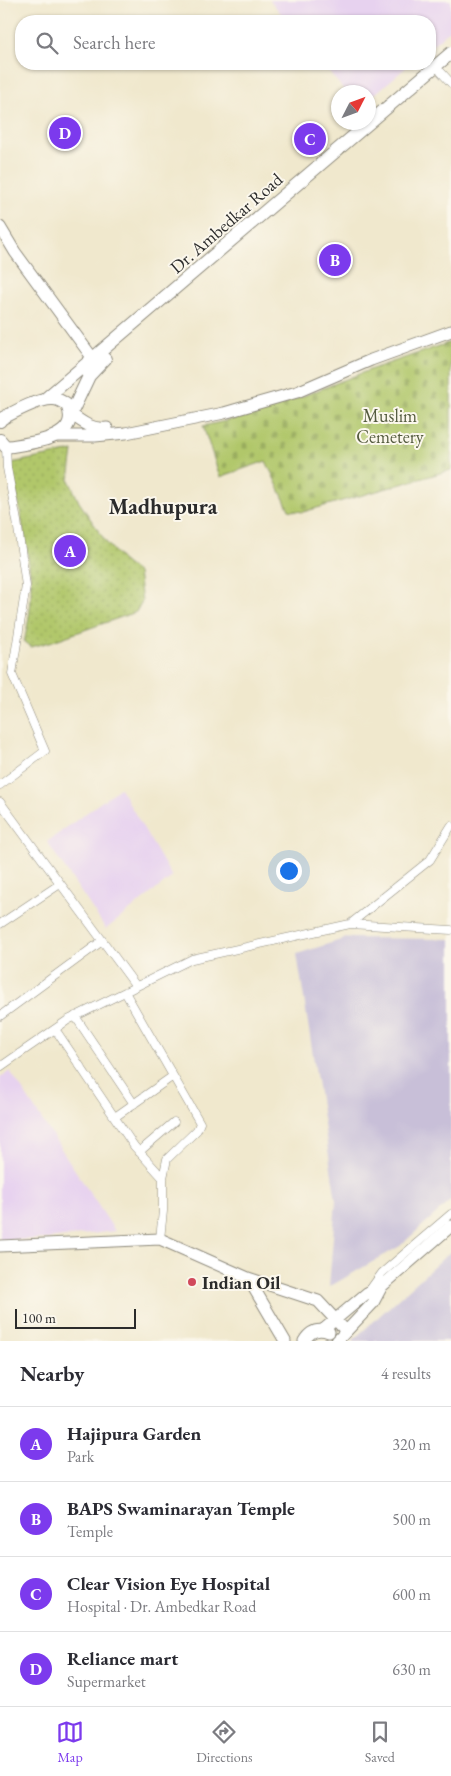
<!DOCTYPE html>
<html lang="en">
<head>
<meta charset="utf-8">
<style>
	:root { --surface:#fff; --page:#f2f2f3; --text:#2b2b33; --muted:#7c7c81; --line:#e1e1e2; --accent:#7c3aed }
	body { margin:0; font-family:"EB Garamond",serif; background:var(--page); color:var(--text) }
	.compass { position:absolute; left:331px; top:85px; width:45px; height:45px; border-radius:50%; background:var(--surface); box-shadow:0 1px 4px #0004; rotate:48deg }
	.scale { position:absolute; left:15px; bottom:12px; width:121px; box-sizing:border-box; padding-left:5px; border:2px solid #2b2b2b; border-top:0; font-size:14px; line-height:18px; white-space:nowrap; color:#2b2b2b; -webkit-text-stroke:4px #fbf7ec; paint-order:stroke }
	.you { position:absolute; left:288px; top:870px; width:18px; height:18px; margin:-12px; border:4px solid #fff; border-radius:50%; background:#1a73e8; box-shadow:0 0 0 8px #1a73e833 }
	.badge { display:grid; place-items:center; width:32px; height:32px; border-radius:50%; background:var(--accent); color:#fff; font-size:16px; font-weight:700 }
	.pin { position:absolute; translate:-50% -50%; border:2px solid #fff; box-shadow:0 1px 5px #0006 }
	.list { margin:0; padding:0; list-style:none }
	h2 { display:flex; justify-content:space-between; align-items:center; height:65px; margin:0; padding:0 20px; font-size:21px }
	h2 small { font-size:16px; font-weight:400; color:var(--muted) }
	.list li { display:grid; grid-template-columns:32px 1fr auto; gap:15px; align-items:center; box-sizing:border-box; height:75px; padding:0 20px; border-top:1px solid var(--line) }
	.list b { display:block; font-size:19px; white-space:nowrap }
	.list p { margin:0; font-size:16px; white-space:nowrap; color:var(--muted) }
	.list em { font-size:16px; font-style:normal; color:var(--muted) }
	.icon { flex:none; width:28px; height:28px; fill:none; stroke:currentColor; stroke-width:2; stroke-linecap:round; stroke-linejoin:round }
	.map { position:relative; flex:none; width:451px; height:1341px; overflow:hidden }
	.search { position:absolute; background:var(--surface); box-shadow:0 1px 4px #0004; left:15px; right:15px; top:15px; height:55px; display:flex; align-items:center; gap:12px; box-sizing:border-box; padding:0 18px; border-radius:20px; color:var(--muted); font-size:19px }
	.sheet { height:365px; background:var(--surface) }
	nav { display:flex; justify-content:space-around; align-items:center; box-sizing:border-box; height:70px; border-top:1px solid var(--line); background:var(--surface); font-size:14px; color:var(--muted) }
	nav a { display:grid; justify-items:center; gap:2px }
	nav .on { color:var(--accent) }
	.map>svg:first-child { display:block }
	.built { fill:#e7d2ef }
	.industrial { fill:#c8bfd8 }
	.cemetery { fill:url(#cemetery-stones); stroke:#6e794b }
	.garden { fill:url(#garden-dots); stroke:#6e794b }
	.lines { fill:none; stroke-linecap:round; stroke-linejoin:round }
	.street-casing { stroke:#8e8a7c; stroke-width:9 }
	.secondary-casing { stroke:#8e8a7c; stroke-width:13 }
	.primary-casing { stroke:#8e8a7c; stroke-width:14 }
	.street { stroke:#fff; stroke-width:8 }
	.secondary { stroke:#fff; stroke-width:11 }
	.primary { stroke:#fff; stroke-width:12 }
	.poi-dot { fill:#d1495b; stroke:#fbf7ec; stroke-width:2 }
	.labels { text-anchor:middle; dominant-baseline:central; stroke-width:4; stroke-linejoin:round; paint-order:stroke }
	.street-label { font-size:18px; fill:#2b2b2b; stroke:#fbf7ec }
	.park-label { font-size:18px; fill:#535a3e; stroke:#fbf7ec }
	.poi-label { font-size:18px; font-weight:bold; fill:#2b2b2b; stroke:#fbf7ec; text-anchor:start }
	.district-label { font-size:22px; font-weight:bold; fill:#2b2b2b; stroke:#fbf7ec }
</style>
</head>
<body>
<div class="map">
<svg width="451" height="1341" viewBox="0 0 451 1341">
	<defs>
		<pattern id="cemetery-stones" width="16" height="16" patternUnits="userSpaceOnUse" patternTransform="scale(1.25)"><rect width="16" height="16" fill="#b1c76b"/><path d="M2 7V4a2 2 0 0 1 4 0v3zM10 15v-3a2 2 0 0 1 4 0v3z" fill="#98ab5d"/></pattern>
		<pattern id="garden-dots" width="8" height="8" patternUnits="userSpaceOnUse" patternTransform="scale(1.25)"><rect width="8" height="8" fill="#b1c76b"/><path d="M2 2h.1M6 6h.1" fill="none" stroke="#98ab5d" stroke-width="1.8" stroke-linecap="round"/></pattern>
	</defs>
	<rect width="100%" height="100%" fill="#fbf7ec"/>
	<filter id="ink" filterUnits="userSpaceOnUse"><feTurbulence type="fractalNoise" baseFrequency=".02" numOctaves="2"/><feDisplacementMap in="SourceGraphic" scale="10" xChannelSelector="R" yChannelSelector="G"/><feConvolveMatrix kernelMatrix="1 2 1 2 8 2 1 2 1" color-interpolation-filters="sRGB"/></filter>
	<filter id="wash" filterUnits="userSpaceOnUse"><feTurbulence type="fractalNoise" baseFrequency=".0096" numOctaves="4" result="noise"/><feDisplacementMap in="SourceGraphic" scale="20" xChannelSelector="R" yChannelSelector="G"/><feGaussianBlur stdDeviation="1.12" result="paint"/><feColorMatrix in="noise" values="0 0 0 0 0 0 0 0 0 0 0 0 0 0 0 0 0 1.4 0 .05"/><feComposite in="paint" operator="in"/></filter>
	<g filter="url(#wash)">
		<rect width="100%" height="100%" fill="#f0e8cd"/>
		<path class="built" d="M 270,0 L 451,0 L 451,29 L 430,47 L 430,21 L 287,21 Z
			M 322,64 L 410,64 L 369,99 L 368,92 L 346,92 Z
			M 120,788 L 172,877 L 106,929 L 47,842 Z
			M 10,1071 L 115,1231 L 47,1239 L 0,1240 L 0,1078 Z"/>
		<path class="industrial" d="M 347,938 L 451,939 L 451,1200 L 400,1246 L 329,1287 L 336,1200 L 297,954 Z
			M 451,1251 L 451,1341 L 353,1341 L 353,1340 Z"/>
		<path class="cemetery" d="M 451,342 L 451,470 L 303,512 L 289,510 L 266,461 L 220,477 L 203,426 L 257,414 L 372,369 Z"/>
		<path class="garden" d="M 73,451 L 69,480 L 79,502 L 106,542 L 122,560 L 138,573 L 142,601 L 136,612 L 50,642 L 31,647 L 24,642 C 28,624 32,604 31,585 C 28,544 18,503 11,463 Z"/>
	</g>
	<g filter="url(#ink)">
		<g class="lines">
			<g class="street-casing">
				<path id="street" d="M 441,72 L 451,83
					M 0,785 L 45,751 L 12,674 L 26,586 L 17,521 L 7,468 L 6,447
					M 0,802 L 136,986
					M 0,924 L 60,884
					M 350,924 L 430,860 L 451,826
					M 125,992 L 200,1123 L 197,1130 L 167,1159 L 163,1178 L 163,1211 L 160,1239
					M 0,1016 L 102,941
					M 75,1016 L 134,1104
					M 55,1029 L 134,1146 L 163,1178
					M 0,1067 L 68,1020 L 192,959 L 350,924 L 451,930
					M 115,1117 L 173,1076
					M 139,1152 L 174,1122
					M 369,1291 L 382,1273 L 451,1214"/>
			</g>
			<g class="secondary-casing">
				<path id="secondary" d="M 0,227 L 15,252 L 97,364
					M 71,414 C 83,423 93,430 107,428
					M 58,436 L 95,436 L 126,433 L 224,413 L 297,392 L 371,360 L 451,331
					M 0,1246 L 160,1239 L 248,1278 L 318,1301 L 346,1331
					M 248,1278 L 285,1341
					M 323,1330 L 367,1293 L 382,1286 L 451,1226
					M 304,1341 C 310,1331 318,1328 329,1332
					M 337,1341 L 373,1303 L 382,1286"/>
			</g>
			<g class="primary-casing">
				<path id="primary" d="M 45,399 L 451,53
					M 71,414 L 89,376 L 105,359
					M 0,421 L 1,419 C 14,412 39,398 53,399 C 58,399 63,402 67,405 C 83,440 29,443 6,447 L 0,440"/>
			</g>
			<use href="#street" class="street"/>
			<use href="#secondary" class="secondary"/>
			<use href="#primary" class="primary"/>
		</g>
	</g>
	<circle class="poi-dot" cx="192" cy="1282" r="5"/>
	<g class="labels">
		<g class="street-label">
			<text transform="translate(226 223) rotate(-41)">Dr. Ambedkar Road</text>
		</g>
		<g class="park-label">
			<text x="390" y="415">Muslim<tspan x="390" dy="21">Cemetery</tspan></text>
		</g>
		<g class="poi-label">
			<text x="202" y="1282">Indian Oil</text>
		</g>
		<g class="district-label">
			<text x="163" y="506">Madhupura</text>
		</g>
	</g>
</svg>
<svg class="compass" viewBox="-18 -18 36 36"><path d="M0-13l5 13h-10z" fill="#e53935"/><path d="M0 13l5-13h-10z" fill="#7c7c81"/></svg>
<div class="scale">100 m</div>
<div class="you"></div>
<div class="pin badge" style="left:70px;top:551px">A</div>
<div class="pin badge" style="left:335px;top:260px">B</div>
<div class="pin badge" style="left:310px;top:139px">C</div>
<div class="pin badge" style="left:65px;top:133px">D</div>
<div class="search"><svg class="icon" aria-label="search" viewBox="0 0 24 24"><circle cx="10" cy="10" r="6"/><path d="M15 15l6 6"/></svg>Search here</div>
</div>
<section class="sheet">
<h2>Nearby<small>4 results</small></h2>
<ul class="list">
<li><span class="badge">A</span><div><b>Hajipura Garden</b><p>Park</p></div><em>320 m</em></li>
<li><span class="badge">B</span><div><b>BAPS Swaminarayan Temple</b><p>Temple</p></div><em>500 m</em></li>
<li><span class="badge">C</span><div><b>Clear Vision Eye Hospital</b><p>Hospital · Dr. Ambedkar Road</p></div><em>600 m</em></li>
<li><span class="badge">D</span><div><b>Reliance mart</b><p>Supermarket</p></div><em>630 m</em></li>
</ul>
</section>
<nav>
<a class="on"><svg class="icon" aria-label="map" viewBox="0 0 24 24"><path d="M3 6l6-2 6 2 6-2v14l-6 2-6-2-6 2zM9 4v14M15 6v14"/></svg>Map</a>
<a><svg class="icon" aria-label="directions" viewBox="0 0 24 24"><path d="M12 3l9 9-9 9-9-9zM9 14v-3h6M13 9l2 2-2 2"/></svg>Directions</a>
<a><svg class="icon" aria-label="saved" viewBox="0 0 24 24"><path d="M7 4h10v16l-5-4-5 4z"/></svg>Saved</a>
</nav>
</body>
</html>
